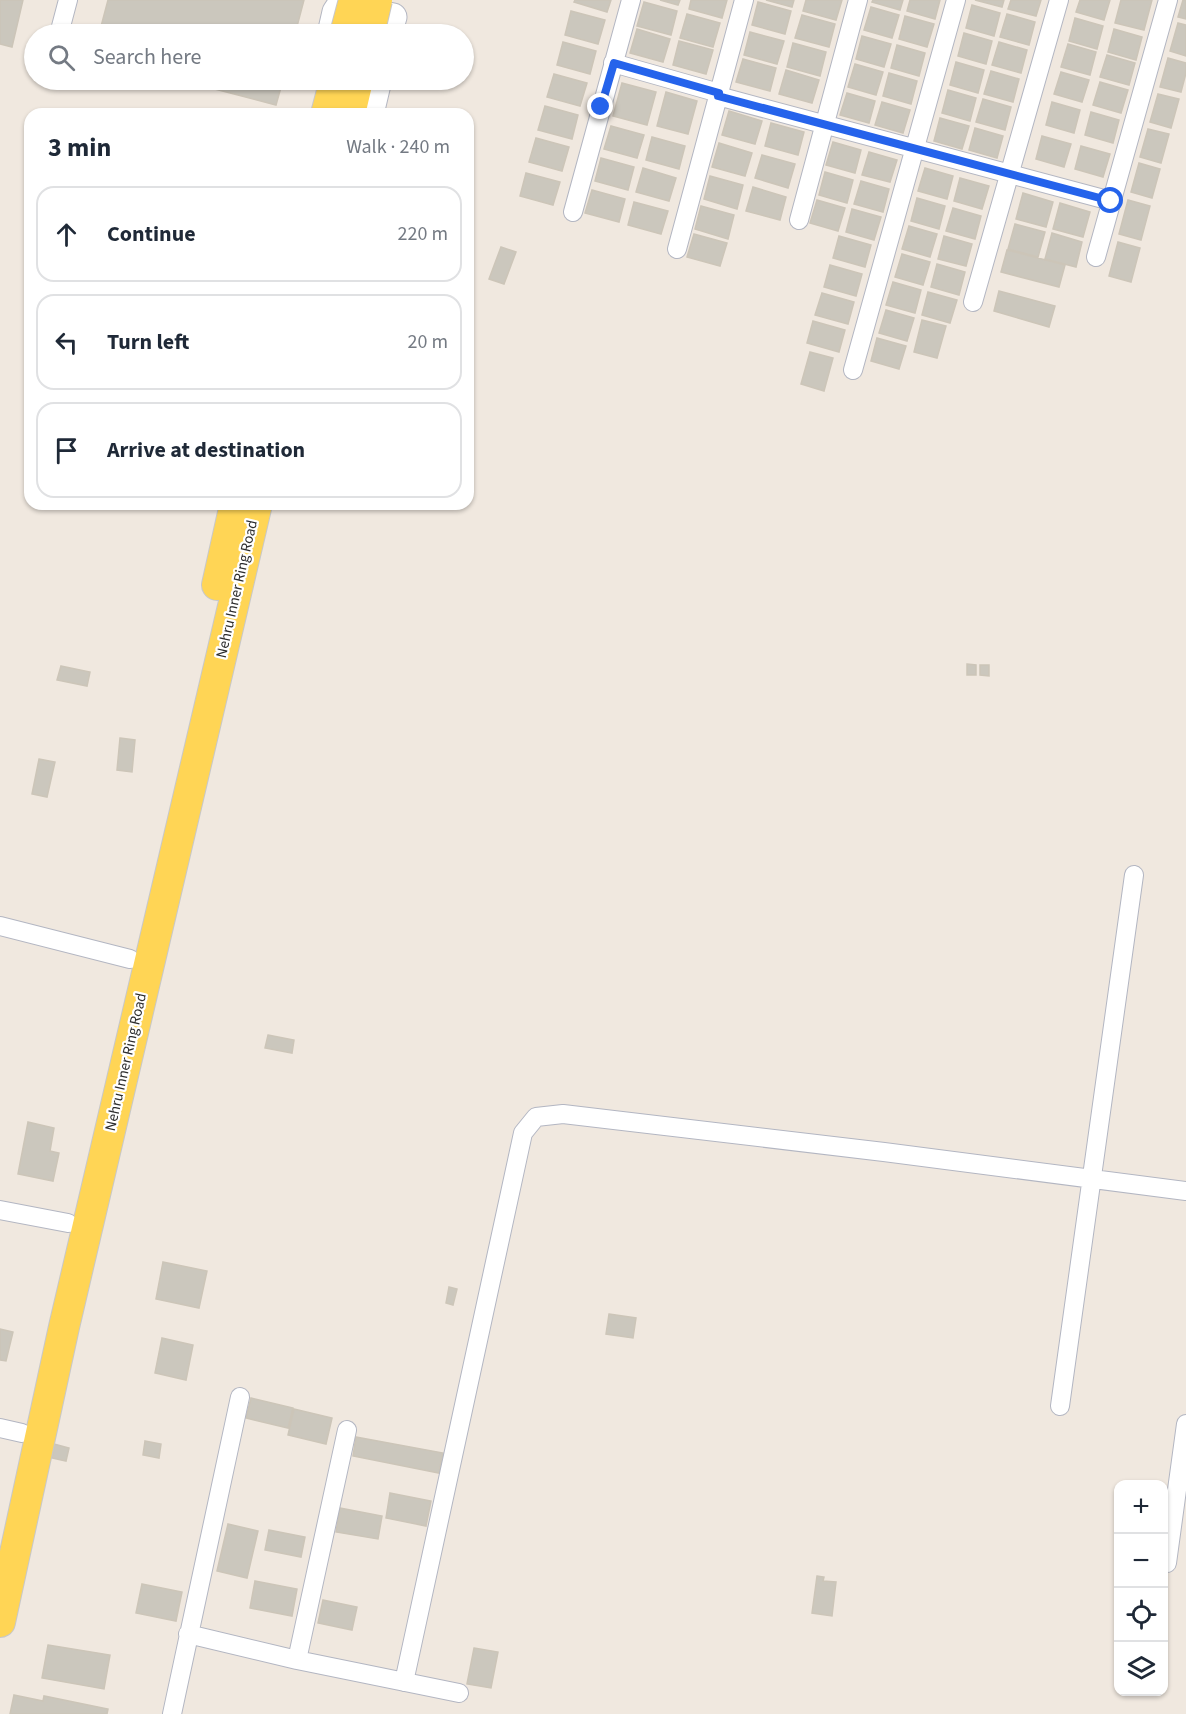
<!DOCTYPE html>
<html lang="en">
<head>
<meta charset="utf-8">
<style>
	:root { --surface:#fff; --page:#f2f2f3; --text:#1f2937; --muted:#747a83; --line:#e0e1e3 }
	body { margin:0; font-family:"Source Sans 3",sans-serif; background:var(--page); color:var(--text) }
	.controls { position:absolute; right:18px; bottom:18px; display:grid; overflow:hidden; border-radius:12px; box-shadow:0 2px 4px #0004 }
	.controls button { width:54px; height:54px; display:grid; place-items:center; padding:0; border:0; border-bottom:2px solid var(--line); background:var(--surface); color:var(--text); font:30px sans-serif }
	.stop { position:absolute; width:18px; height:18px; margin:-14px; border:4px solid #2563eb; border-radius:50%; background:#fff }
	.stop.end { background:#2563eb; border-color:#fff; box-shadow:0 2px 6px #0008 }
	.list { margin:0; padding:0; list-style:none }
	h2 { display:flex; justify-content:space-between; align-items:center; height:78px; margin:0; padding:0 24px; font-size:26px }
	h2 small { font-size:20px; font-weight:400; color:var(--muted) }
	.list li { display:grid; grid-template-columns:39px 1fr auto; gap:18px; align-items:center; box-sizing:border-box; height:96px; margin:0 12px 12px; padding:0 12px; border:2px solid var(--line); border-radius:18px }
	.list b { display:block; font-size:22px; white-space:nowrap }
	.list em { font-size:20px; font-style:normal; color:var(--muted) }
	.icon { flex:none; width:33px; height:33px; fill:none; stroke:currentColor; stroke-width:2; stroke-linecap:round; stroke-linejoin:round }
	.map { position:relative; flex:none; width:1186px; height:1714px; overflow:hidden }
	.search { position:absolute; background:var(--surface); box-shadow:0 2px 4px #0004; left:24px; top:24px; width:450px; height:66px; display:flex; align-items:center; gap:15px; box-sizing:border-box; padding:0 21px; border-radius:33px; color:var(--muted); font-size:22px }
	.panel { position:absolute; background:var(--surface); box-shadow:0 2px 4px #0004; left:24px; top:108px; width:450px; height:402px; border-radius:18px }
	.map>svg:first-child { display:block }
	.building { fill:#cbc7bd; stroke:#ccc5b8; stroke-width:1.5 }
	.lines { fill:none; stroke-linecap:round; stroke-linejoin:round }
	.street-casing { stroke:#b3b6c2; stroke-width:20 }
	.secondary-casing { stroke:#b3b6c2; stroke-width:29 }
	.primary-casing { stroke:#c8c8c8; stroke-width:32 }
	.street { stroke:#fff; stroke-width:18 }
	.secondary { stroke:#fff; stroke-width:27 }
	.primary { stroke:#ffd555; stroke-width:30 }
	.primary-bridge-casing { stroke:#c8c8c8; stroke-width:32; stroke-linecap:butt }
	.primary-bridge { stroke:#ffd555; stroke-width:30 }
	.route { stroke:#2563eb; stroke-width:8 }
	.labels { text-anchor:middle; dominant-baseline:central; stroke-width:4.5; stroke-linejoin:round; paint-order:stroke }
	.street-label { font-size:15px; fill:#2d2d2d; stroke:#fff }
</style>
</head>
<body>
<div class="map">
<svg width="1186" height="1714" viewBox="0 0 1186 1714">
	<rect width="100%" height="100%" fill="#f0e8df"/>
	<path class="building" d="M 0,0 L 23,0 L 12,47 L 0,44 Z
		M 108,0 L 304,0 L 295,34 L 99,34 Z
		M 575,0 L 611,0 L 607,12 L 574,2 Z
		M 660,0 L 680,0 L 678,5 Z
		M 691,0 L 727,0 L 722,18 L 689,9 Z
		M 766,0 L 794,0 L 792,7 Z
		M 806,0 L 842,0 L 836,20 L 803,11 Z
		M 873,0 L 903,0 L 900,10 L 872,2 Z
		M 910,0 L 940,0 L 935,19 L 907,11 Z
		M 975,0 L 1004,0 L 1002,7 Z
		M 1011,0 L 1041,0 L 1036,16 L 1008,9 Z
		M 1080,0 L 1110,0 L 1104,20 L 1076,12 Z
		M 1121,0 L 1152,0 L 1144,30 L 1115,23 Z
		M 1183,0 L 1186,0 L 1186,19 L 1178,17 Z
		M 644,2 L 677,11 L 671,35 L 637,26 Z
		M 758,2 L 791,11 L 785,34 L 752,25 Z
		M 972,5 L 1000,13 L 994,36 L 966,28 Z
		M 871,7 L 899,15 L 892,38 L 864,30 Z
		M 571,11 L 605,20 L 598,44 L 565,35 Z
		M 687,14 L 720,23 L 713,47 L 680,38 Z
		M 1007,14 L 1035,22 L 1029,45 L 1000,37 Z
		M 802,15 L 835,24 L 829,47 L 795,38 Z
		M 905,16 L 934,24 L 927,47 L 899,39 Z
		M 1075,18 L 1103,26 L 1097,49 L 1069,41 Z
		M 1178,23 L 1186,25 L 1186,56 L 1170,51 Z
		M 637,29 L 670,39 L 663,62 L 630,53 Z
		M 1114,29 L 1142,37 L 1136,60 L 1108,52 Z
		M 750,32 L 784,41 L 777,64 L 744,55 Z
		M 964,33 L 992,41 L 986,64 L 958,56 Z
		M 862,36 L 891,44 L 884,67 L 856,59 Z
		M 679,41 L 713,50 L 706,74 L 673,65 Z
		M 563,42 L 596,51 L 590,74 L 557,65 Z
		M 999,42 L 1027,50 L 1021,73 L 992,65 Z
		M 793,43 L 826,52 L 820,76 L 787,67 Z
		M 1068,44 L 1096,52 L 1090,75 L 1061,67 Z
		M 897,45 L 925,53 L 919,76 L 891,68 Z
		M 1107,55 L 1135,63 L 1129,85 L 1100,77 Z
		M 1168,58 L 1186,63 L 1186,73 L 1181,92 L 1160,87 Z
		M 743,59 L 776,68 L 770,91 L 736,82 Z
		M 956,62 L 984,70 L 978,93 L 950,85 Z
		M 855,64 L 883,72 L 876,95 L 848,87 Z
		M 786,70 L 819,80 L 812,103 L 779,94 Z
		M 991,71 L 1019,79 L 1013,102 L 984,94 Z
		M 1061,72 L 1089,80 L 1082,102 L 1054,94 Z
		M 889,73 L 917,81 L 911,104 L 883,96 Z
		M 554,74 L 587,83 L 580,106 L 547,97 Z
		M 180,80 L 283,80 L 276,105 Z
		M 1100,82 L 1128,90 L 1121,113 L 1093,105 Z
		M 622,83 L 656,92 L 647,125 L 613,116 Z
		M 948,90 L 976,98 L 970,121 L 942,113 Z
		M 666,92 L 697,101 L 688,134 L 657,126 Z
		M 847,93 L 875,101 L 869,123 L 840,115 Z
		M 1158,94 L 1179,99 L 1171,128 L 1150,122 Z
		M 983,99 L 1011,107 L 1005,130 L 976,122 Z
		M 882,102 L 910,110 L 903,133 L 875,125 Z
		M 1052,102 L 1080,110 L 1074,133 L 1046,125 Z
		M 545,106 L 578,115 L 572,139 L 538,130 Z
		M 729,111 L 762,121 L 755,144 L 722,135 Z
		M 1091,112 L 1119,120 L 1113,143 L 1085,135 Z
		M 940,118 L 969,126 L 962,149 L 934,141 Z
		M 771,123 L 804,132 L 798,155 L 765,146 Z
		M 611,126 L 644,135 L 637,158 L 604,149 Z
		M 975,128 L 1003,136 L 997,158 L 969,150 Z
		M 1148,129 L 1169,134 L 1161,163 L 1140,157 Z
		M 1042,136 L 1071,144 L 1064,167 L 1036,159 Z
		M 652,137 L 685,146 L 679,169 L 646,160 Z
		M 536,138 L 569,147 L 562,171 L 529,162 Z
		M 833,142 L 861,150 L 855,173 L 826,165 Z
		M 719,143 L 752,153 L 745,176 L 712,167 Z
		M 1081,146 L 1110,154 L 1103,177 L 1075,169 Z
		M 869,152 L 897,160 L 890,182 L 862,175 Z
		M 762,155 L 795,164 L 788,188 L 755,178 Z
		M 601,158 L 634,167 L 628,190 L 595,181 Z
		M 1139,163 L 1160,169 L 1152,198 L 1131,192 Z
		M 643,168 L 676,178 L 669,201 L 636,192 Z
		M 925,168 L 953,176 L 947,199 L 918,191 Z
		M 825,172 L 853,180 L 847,203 L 819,195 Z
		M 526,173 L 560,182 L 553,205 L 520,196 Z
		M 710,176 L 743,185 L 737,209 L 704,199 Z
		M 960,178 L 989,186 L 982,209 L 954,201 Z
		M 861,181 L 889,189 L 883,212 L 854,204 Z
		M 753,187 L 786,197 L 780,220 L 746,211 Z
		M 592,190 L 625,199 L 619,222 L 585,213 Z
		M 1023,193 L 1053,202 L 1046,227 L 1016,219 Z
		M 917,198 L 945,206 L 939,229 L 911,221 Z
		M 817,200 L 845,208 L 838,231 L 810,223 Z
		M 1128,200 L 1150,206 L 1141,240 L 1119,234 Z
		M 634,202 L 668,211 L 661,234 L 628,225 Z
		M 1060,203 L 1090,212 L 1083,237 L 1053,229 Z
		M 701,206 L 734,215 L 728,239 L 695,229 Z
		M 953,208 L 981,216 L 975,239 L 946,231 Z
		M 852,209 L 881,217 L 874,240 L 846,232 Z
		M 1015,224 L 1045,232 L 1038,257 L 1008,249 Z
		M 909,226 L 937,234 L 930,257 L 902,249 Z
		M 1052,233 L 1082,242 L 1076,267 L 1045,259 Z
		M 694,234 L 727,243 L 720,266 L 687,257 Z
		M 839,236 L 871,245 L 865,267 L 833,258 Z
		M 944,236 L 972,244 L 966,266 L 938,259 Z
		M 1118,242 L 1140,248 L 1131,282 L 1109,276 Z
		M 501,247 L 516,252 L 504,284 L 489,279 Z
		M 1007,250 L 1065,265 L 1059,287 L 1001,272 Z
		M 902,254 L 930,262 L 923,285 L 895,277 Z
		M 937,264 L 965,272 L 959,295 L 931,287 Z
		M 830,265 L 862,274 L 856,296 L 824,287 Z
		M 893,282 L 921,290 L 915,313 L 886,305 Z
		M 999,291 L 1055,306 L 1049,327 L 994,311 Z
		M 928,292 L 957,300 L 950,323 L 922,315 Z
		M 822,293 L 854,302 L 848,324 L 815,315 Z
		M 886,310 L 914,318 L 907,341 L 879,333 Z
		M 922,320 L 946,326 L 937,358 L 914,352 Z
		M 813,321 L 845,330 L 839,352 L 807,343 Z
		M 877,338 L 906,346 L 899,369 L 871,361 Z
		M 810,352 L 833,358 L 824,391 L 801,384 Z
		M 967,664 L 976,665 L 976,675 L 967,675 Z
		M 980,665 L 989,665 L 989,676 L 980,675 Z
		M 61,666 L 90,672 L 87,686 L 57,680 Z
		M 120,738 L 135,740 L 132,772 L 117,770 Z
		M 39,759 L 55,762 L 47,797 L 32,794 Z
		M 268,1035 L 294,1040 L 292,1053 L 265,1048 Z
		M 28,1122 L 54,1128 L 50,1151 L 59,1153 L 53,1181 L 18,1174 Z
		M 163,1262 L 207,1271 L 199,1308 L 156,1299 Z
		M 449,1287 L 457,1289 L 453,1305 L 446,1303 Z
		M 609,1314 L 636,1318 L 633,1338 L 606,1334 Z
		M 0,1329 L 13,1332 L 6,1361 L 0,1360 Z
		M 162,1338 L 193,1345 L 186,1380 L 155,1373 Z
		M 251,1398 L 293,1408 L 288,1428 L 246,1418 Z
		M 294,1409 L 332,1418 L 326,1444 L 288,1435 Z
		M 356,1437 L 443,1453 L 439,1473 L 353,1456 Z
		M 145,1441 L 161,1444 L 159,1458 L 143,1455 Z
		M 54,1444 L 69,1448 L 66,1461 L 52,1458 Z
		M 390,1493 L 431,1501 L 426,1526 L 386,1518 Z
		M 340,1508 L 382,1516 L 378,1539 L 336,1532 Z
		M 228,1524 L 258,1531 L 247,1578 L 217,1571 Z
		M 269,1530 L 305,1537 L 301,1557 L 265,1550 Z
		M 817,1576 L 824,1577 L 823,1581 L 836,1582 L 832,1616 L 812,1613 Z
		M 255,1581 L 297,1589 L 292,1616 L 250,1608 Z
		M 142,1584 L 182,1592 L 176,1621 L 136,1613 Z
		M 323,1600 L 357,1607 L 352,1630 L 318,1623 Z
		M 48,1645 L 110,1655 L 104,1689 L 42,1678 Z
		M 474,1648 L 498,1652 L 491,1688 L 467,1684 Z
		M 14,1695 L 43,1701 L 44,1696 L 108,1709 L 107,1714 L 10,1714 Z"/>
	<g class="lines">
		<g class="street-casing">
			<path id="street" d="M 59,34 L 68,0
				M 613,63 L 719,93
				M 718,96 L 1111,201
				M 573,212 L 631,0
				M 799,220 L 858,0
				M 677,249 L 744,0
				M 1096,257 L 1168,0
				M 973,302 L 1059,0
				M 853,370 L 956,0
				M 0,926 L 130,959
				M 0,1210 L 68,1223
				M 1060,1406 L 1134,875
				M 0,1428 L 22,1433
				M 1167,1563 L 1186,1424
				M 188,1634 L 297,1660 L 459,1693
				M 297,1660 L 347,1430
				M 404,1682 L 523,1133 L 536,1117 L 563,1114 L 884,1152 L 1186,1191
				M 172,1714 L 240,1397"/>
		</g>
		<g class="secondary-casing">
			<path id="secondary" d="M 331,34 L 336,12 L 340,6 L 393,17 L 388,34
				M 370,114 L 378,80"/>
		</g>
		<g class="primary-casing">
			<path id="primary" d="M 326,114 L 335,80
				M 350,114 L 358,80
				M 217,585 L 235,504
				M 0,1622 L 64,1327 L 257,504"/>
		</g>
		<use href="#street" class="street"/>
		<use href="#secondary" class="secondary"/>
		<use href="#primary" class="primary"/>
		<g class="primary-bridge-casing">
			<path id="primary-bridge" d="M 345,34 L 354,0
				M 369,34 L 377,0"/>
		</g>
		<use href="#primary-bridge" class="primary-bridge"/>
	</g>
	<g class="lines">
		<path class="route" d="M 601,107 L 614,63 L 719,93 L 718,96 L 1111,201"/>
	</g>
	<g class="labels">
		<g class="street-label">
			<text transform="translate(237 589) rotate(-77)">Nehru Inner Ring Road</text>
			<text transform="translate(126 1062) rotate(-77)">Nehru Inner Ring Road</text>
		</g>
	</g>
</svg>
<div class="controls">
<button>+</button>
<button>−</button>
<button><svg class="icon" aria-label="locate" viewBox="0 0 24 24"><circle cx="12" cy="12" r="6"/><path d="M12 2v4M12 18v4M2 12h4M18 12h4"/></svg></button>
<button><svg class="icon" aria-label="layers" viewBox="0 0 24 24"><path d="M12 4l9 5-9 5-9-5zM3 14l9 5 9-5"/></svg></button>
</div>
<div class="stop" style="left:1111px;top:201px"></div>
<div class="stop end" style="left:601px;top:107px"></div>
<div class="search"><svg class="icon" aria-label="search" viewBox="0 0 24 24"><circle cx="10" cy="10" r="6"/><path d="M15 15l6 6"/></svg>Search here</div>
<section class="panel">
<h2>3 min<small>Walk · 240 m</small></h2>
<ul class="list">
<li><svg class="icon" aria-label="ahead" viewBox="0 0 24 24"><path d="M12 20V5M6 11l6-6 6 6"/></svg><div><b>Continue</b></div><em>220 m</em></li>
<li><svg class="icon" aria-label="left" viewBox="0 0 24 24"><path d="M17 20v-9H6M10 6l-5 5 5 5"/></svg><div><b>Turn left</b></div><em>20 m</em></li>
<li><svg class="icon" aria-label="arrive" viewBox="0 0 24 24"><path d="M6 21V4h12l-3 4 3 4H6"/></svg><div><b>Arrive at destination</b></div></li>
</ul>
</section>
</div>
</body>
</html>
